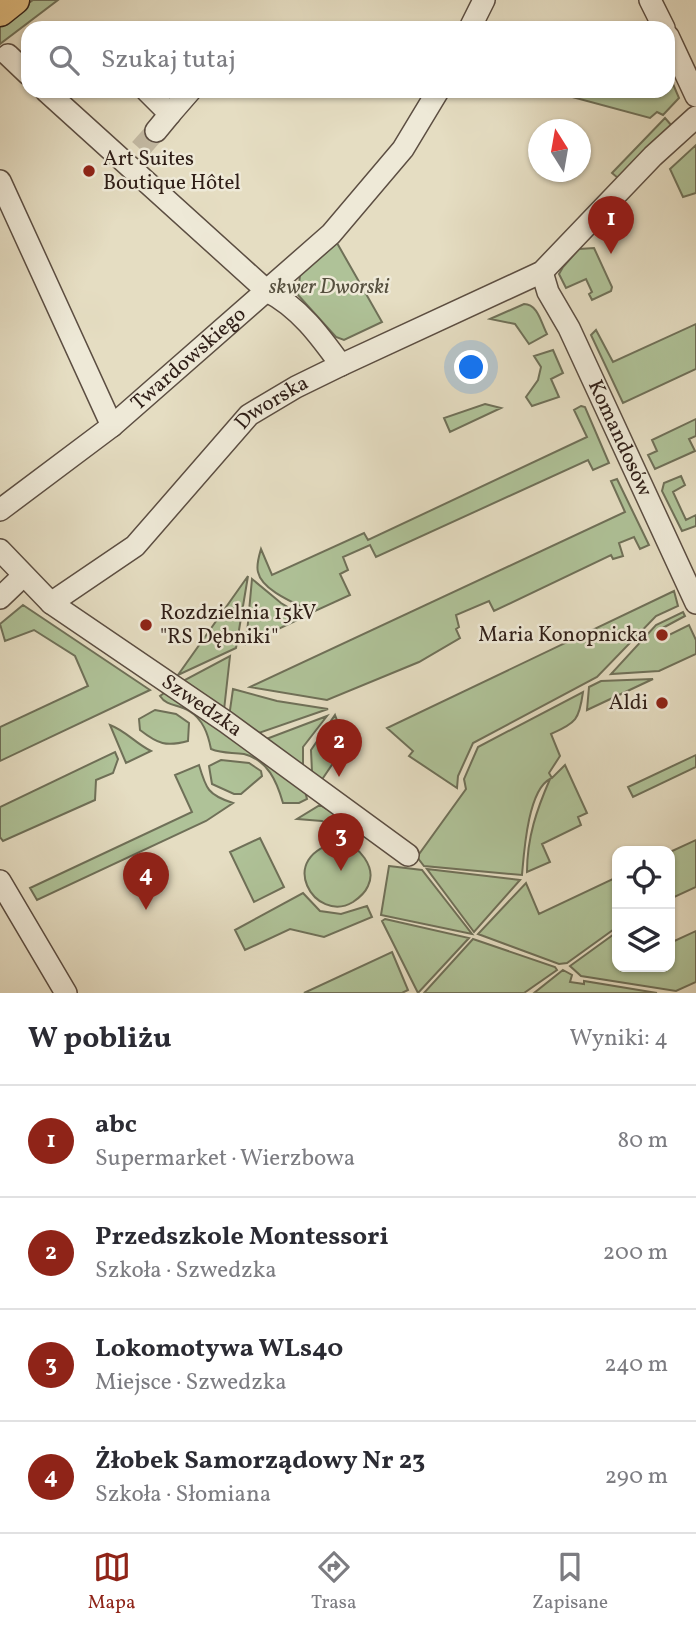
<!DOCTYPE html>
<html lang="pl">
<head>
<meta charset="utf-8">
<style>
	:root { --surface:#fff; --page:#f2f2f3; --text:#2b2b33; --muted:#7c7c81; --line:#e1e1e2; --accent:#8f2418 }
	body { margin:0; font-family:Vollkorn,serif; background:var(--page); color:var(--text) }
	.controls { position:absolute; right:21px; bottom:21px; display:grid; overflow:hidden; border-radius:14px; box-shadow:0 2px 5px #0004 }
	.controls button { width:63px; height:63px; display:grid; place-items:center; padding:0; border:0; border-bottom:2px solid var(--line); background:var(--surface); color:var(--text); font:35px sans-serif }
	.compass { position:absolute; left:528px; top:119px; width:63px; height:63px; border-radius:50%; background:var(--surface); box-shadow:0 2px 5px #0004; rotate:349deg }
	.you { position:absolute; left:472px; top:368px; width:24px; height:24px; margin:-18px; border:5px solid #fff; border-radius:50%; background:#1a73e8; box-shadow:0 0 0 10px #1a73e833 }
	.badge { display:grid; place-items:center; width:46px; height:46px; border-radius:50%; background:var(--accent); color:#fff; font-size:23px; font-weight:700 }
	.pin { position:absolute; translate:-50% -58px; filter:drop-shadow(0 2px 4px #0008) }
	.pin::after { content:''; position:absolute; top:37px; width:24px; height:21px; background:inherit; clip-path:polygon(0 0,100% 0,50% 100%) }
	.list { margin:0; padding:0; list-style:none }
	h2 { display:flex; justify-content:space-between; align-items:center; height:91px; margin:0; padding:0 28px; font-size:30px }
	h2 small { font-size:23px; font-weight:400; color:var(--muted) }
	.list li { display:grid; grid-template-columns:46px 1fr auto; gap:21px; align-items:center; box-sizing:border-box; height:112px; padding:0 28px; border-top:2px solid var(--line) }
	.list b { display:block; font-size:26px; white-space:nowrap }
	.list p { margin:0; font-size:23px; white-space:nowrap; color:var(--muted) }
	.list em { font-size:23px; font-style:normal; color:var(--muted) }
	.icon { flex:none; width:38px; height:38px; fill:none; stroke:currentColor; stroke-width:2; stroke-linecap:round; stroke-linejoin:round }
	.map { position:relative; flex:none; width:696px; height:993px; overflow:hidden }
	.search { position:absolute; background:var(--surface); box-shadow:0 2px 5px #0004; left:21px; right:21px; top:21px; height:77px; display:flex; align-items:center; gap:18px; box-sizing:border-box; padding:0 24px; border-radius:21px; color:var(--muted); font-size:26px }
	.sheet { height:539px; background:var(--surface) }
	nav { display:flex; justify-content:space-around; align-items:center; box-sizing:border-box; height:98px; border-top:2px solid var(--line); background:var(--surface); font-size:19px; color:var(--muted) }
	nav a { display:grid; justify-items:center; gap:4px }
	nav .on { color:var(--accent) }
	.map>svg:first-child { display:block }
	.green { fill:#afc298; stroke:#6f7058; stroke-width:2 }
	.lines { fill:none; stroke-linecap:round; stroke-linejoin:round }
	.minor-tunnel { stroke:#c1b7a0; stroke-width:21; stroke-dasharray:21 10; stroke-linecap:butt }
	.minor-casing { stroke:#5c4e42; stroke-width:24 }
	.major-casing { stroke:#2f1e17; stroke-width:31 }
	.minor { stroke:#eee9d7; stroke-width:21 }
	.major { stroke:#e2be81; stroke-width:28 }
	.poi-dot { fill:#8f2418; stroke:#eee9d7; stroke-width:2.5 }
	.labels { text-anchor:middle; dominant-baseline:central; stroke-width:5; stroke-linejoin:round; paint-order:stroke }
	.poi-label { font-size:21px; fill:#2f1e17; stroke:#eee9d7; text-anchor:start }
	.park-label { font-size:21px; font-style:italic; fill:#554f3e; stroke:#eee9d7 }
	.street-label { font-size:21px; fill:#2f1e17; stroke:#eee9d7 }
</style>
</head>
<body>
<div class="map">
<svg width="696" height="993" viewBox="0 0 696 993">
	<rect width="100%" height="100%" fill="#e5ddc2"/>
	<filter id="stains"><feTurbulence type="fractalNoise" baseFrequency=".00286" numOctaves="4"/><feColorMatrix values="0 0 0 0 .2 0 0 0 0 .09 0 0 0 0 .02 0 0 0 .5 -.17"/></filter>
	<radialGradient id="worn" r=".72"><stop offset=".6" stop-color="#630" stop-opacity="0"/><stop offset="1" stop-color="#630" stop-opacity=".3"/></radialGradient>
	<path class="green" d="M 33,0 L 58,0 L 0,44 L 0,24 Z
		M 668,72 L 679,98 L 663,115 L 657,112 L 650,118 L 550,91 L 638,91 L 665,94 L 668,91 Z
		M 665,118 L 672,126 L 619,179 L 612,173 Z
		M 696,145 L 696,193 L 683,197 L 670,169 Z
		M 337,243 L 382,322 L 344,340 L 336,337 L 298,295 L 300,275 Z
		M 594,248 L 612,287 L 611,291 L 592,300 L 589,294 L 592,292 L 586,279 L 566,288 L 559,274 L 563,267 L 579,249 Z
		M 524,304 C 538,304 541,323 547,334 L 529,344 L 515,324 L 490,319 Z
		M 696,324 L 696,369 L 623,403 L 591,335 L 596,330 L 613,362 Z
		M 553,350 L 563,373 L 551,379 L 559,397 L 532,406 L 526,397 L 538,380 L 541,367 L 534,356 Z
		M 485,404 L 501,408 L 450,432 L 444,418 Z
		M 581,406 L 585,407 L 609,463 L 593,470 L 588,460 L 376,557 L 370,545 L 343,557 L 348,570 L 340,574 L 350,595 L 313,612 C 297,604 262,591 258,572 C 256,565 259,556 261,549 L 272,575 L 364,533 L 368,540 L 587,437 L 574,410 Z
		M 696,419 L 696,436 L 689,439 L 695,451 L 655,469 L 648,455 L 657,451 L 652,440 Z
		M 681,476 L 685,485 L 673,492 L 686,520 L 696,515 L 696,526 L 682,531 L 662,491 L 664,483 Z
		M 617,479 L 649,545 L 640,549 L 634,537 L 619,543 L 623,556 L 613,559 L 611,555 L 494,611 L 489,601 L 456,615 L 459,627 L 456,629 L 460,638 L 419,662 L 327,700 L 250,687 L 625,512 L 611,481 Z
		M 248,576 L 236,648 L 178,675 Z
		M 252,579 L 281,603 L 304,617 L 246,644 Z
		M 674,591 L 678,606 L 656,616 L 597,677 L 473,743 L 458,776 L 457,788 L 409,756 L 413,751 L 387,728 Z
		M 23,605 L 150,690 L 0,761 L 0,727 L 88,686 L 75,656 L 34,630 L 5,641 L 0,624 Z
		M 683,612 L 685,616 L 657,631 L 661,639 L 689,625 L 696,640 L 696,654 L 659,671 L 611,674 L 656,625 Z
		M 230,656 L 224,710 L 181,682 Z
		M 653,679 L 587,710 L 589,687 L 601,681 Z
		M 233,689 L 277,701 L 328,709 L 256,734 L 229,717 Z
		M 167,691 L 304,787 L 307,799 L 299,803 L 283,803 C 277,782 268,760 244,754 C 232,752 223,754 211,749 C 208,734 203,719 189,711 C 179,704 167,707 160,696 Z
		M 583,692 C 579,721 576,722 551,734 L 560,756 L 549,773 L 552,778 L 565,765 L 587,813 L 578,817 L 581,825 L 542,844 L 550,862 L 527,872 C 527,837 537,809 550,779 C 528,790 524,852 522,875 L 424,866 L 417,857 L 466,789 L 464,779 L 478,747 Z
		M 155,710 L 176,714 L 189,723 L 188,741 C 166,747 158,744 140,730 L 139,719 Z
		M 335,715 L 346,744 L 321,781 L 312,772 L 311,750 Z
		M 327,716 L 303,747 L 303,767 L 261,741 Z
		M 110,725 C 126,731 135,743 151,751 L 126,763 Z
		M 115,752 L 118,759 L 113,773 L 96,780 L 95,800 L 3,841 L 0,837 L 0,807 Z
		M 696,755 L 696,767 L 633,797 L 628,787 Z
		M 221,760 L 249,763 L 261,771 L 262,776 L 241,794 L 234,794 L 212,784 L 209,766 Z
		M 199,765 C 206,789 208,795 233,803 L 206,821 L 37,900 L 30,888 L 192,812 L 175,775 Z
		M 320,805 L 355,826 L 343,833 L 322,821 L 297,819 Z
		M 260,838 L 284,887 L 254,902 L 230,852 Z
		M 696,840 L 696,887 L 670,899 L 670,852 Z
		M 340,842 C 359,844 377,868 368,886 C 365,893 359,898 353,902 C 315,925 273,855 340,842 Z
		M 389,866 L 422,870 L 472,934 L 381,915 Z
		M 427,869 L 520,880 L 474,932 Z
		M 617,877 L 617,927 L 567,963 L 559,964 L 478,934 L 526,883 L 539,914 Z
		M 303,893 L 320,911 L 341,914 L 367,906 L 372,917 L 324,937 L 290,929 L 245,950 L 235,930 Z
		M 385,919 L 469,938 L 418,993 L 382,921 Z
		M 696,931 L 696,982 L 676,991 L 581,976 L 570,966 L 617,932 L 617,967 L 670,967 L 670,943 Z
		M 473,939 L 555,967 L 557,970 L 524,993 L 424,993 Z
		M 392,952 L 408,990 L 402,993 L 304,993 Z
		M 563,970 L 572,975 L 570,982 L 584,984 L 584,981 L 657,993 L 534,993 Z"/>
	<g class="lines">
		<path class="minor-tunnel" d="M 140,149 L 156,131"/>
		<g class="minor-casing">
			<g id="minor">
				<path d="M 650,0 L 664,28"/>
				<path d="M 470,28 L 484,0"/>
				<path d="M 668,36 L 696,96"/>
				<path d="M 8,55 L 28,74"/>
				<path d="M 46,91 L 267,291 C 299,307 320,336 341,365"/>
				<path d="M 147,91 L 170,114 L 190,91"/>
				<path d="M 156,131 L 170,114"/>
				<path d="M 0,181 L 112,426"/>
				<path id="s1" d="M 542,272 L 548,292 L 569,328 L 696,603"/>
				<path id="s2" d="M 0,510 L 112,426 L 331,234 L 403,149 L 438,91"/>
				<path id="s3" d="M 0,550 L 51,603 L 226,722 L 408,855"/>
				<path d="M 0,598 L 23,576"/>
				<path id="s4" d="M 51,603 L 135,546 L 249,415 L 296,387 L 341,365 L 542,272 L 653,156 L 696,117"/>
				<path d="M 0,881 L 66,993"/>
			</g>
		</g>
		<g class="major-casing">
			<path id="major" d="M 0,12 L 15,0"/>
		</g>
		<use href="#minor" class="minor"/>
		<use href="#major" class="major"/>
	</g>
	<g class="poi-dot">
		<circle cx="89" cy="171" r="7"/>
		<circle cx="146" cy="625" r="7"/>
		<circle cx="662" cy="635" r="7"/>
		<circle cx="662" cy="703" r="7"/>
	</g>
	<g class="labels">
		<g class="poi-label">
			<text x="103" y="159">Art Suites<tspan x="103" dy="24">Boutique Hôtel</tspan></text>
			<text x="160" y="613">Rozdzielnia 15kV<tspan x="160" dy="24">"RS Dębniki"</tspan></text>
			<text x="648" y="635" text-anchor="end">Maria Konopnicka</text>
			<text x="648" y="703" text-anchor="end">Aldi</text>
		</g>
		<g class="park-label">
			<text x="329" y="287">skwer Dworski</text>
		</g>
		<g class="street-label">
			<text stroke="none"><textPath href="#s2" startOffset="242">Twardowskiego</textPath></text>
			<text stroke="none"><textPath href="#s4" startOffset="301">Dworska</textPath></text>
			<text stroke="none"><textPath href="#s1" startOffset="184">Komandosów</textPath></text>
			<text stroke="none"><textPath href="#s3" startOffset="256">Szwedzka</textPath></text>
		</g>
	</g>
	<rect width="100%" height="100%" filter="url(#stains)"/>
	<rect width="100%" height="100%" fill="url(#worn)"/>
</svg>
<div class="controls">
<button><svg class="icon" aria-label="locate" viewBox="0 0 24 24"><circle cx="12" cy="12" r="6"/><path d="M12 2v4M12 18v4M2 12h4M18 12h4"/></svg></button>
<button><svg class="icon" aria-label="layers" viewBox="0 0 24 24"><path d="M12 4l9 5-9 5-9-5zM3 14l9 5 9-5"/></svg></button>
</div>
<svg class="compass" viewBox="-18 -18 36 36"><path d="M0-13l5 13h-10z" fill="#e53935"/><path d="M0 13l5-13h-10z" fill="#7c7c81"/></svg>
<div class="you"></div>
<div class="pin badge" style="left:611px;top:254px">1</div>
<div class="pin badge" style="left:339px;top:777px">2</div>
<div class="pin badge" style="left:341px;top:871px">3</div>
<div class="pin badge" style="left:146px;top:910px">4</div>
<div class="search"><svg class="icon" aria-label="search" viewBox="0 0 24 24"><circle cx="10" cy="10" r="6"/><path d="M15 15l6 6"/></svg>Szukaj tutaj</div>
</div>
<section class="sheet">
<h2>W pobliżu<small>Wyniki: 4</small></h2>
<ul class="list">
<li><span class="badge">1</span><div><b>abc</b><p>Supermarket · Wierzbowa</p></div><em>80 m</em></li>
<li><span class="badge">2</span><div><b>Przedszkole Montessori</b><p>Szkoła · Szwedzka</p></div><em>200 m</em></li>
<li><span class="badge">3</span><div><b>Lokomotywa WLs40</b><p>Miejsce · Szwedzka</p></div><em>240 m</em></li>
<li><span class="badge">4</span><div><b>Żłobek Samorządowy Nr 23</b><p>Szkoła · Słomiana</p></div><em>290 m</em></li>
</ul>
</section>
<nav>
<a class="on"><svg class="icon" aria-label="map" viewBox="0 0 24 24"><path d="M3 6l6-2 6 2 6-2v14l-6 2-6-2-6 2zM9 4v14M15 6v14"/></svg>Mapa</a>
<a><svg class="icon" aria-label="directions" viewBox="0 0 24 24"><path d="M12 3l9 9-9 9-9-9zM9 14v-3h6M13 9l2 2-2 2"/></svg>Trasa</a>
<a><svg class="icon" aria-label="saved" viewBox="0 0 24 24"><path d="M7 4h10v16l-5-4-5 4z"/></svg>Zapisane</a>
</nav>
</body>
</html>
